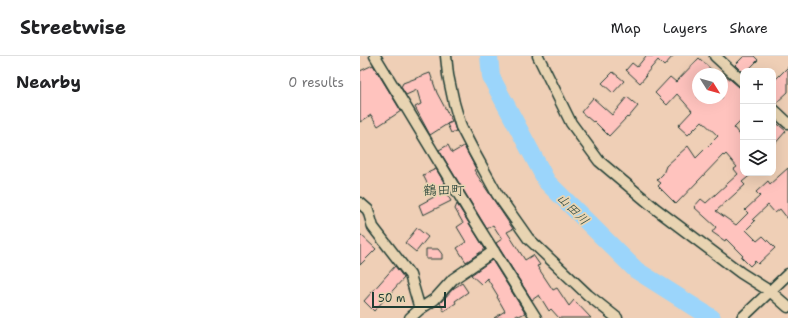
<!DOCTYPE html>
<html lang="en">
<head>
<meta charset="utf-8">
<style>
	:root { --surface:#fff; --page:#f6f6f6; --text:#202124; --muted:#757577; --line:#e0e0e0 }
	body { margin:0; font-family:"Shantell Sans","Klee One",sans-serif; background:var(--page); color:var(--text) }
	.controls { position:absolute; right:12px; top:12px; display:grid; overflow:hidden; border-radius:8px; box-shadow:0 4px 16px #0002 }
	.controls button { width:36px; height:36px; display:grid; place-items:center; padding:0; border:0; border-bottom:1px solid var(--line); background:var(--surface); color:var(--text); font:20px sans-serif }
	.compass { position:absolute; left:332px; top:12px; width:36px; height:36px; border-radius:50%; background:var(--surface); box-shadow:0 4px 16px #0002; rotate:127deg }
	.scale { position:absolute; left:12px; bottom:10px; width:74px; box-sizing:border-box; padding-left:4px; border:2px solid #1f3d34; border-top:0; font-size:11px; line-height:14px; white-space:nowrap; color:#1f3d34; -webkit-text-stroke:3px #e8d4b2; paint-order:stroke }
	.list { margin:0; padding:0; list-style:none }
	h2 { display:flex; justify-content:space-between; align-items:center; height:52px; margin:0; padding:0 16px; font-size:17px }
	h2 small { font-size:13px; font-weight:400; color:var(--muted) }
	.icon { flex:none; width:22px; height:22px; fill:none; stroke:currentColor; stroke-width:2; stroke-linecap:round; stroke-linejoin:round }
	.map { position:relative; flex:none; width:428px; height:262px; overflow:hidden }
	header { display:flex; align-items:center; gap:24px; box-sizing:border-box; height:56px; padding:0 20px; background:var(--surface); border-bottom:1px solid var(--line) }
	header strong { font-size:19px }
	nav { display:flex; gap:22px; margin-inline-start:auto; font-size:14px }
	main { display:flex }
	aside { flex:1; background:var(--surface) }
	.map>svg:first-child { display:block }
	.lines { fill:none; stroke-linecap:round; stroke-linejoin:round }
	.river { stroke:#9bd5fb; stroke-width:18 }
	.building { fill:#ffc3be; stroke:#1f3d34 }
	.minor-casing { stroke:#1f3d34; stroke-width:13 }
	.minor { stroke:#e8d4b2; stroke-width:10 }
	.labels { text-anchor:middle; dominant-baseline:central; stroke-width:3.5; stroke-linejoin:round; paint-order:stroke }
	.water-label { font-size:13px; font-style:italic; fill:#25453e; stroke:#e8d4b2 }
	.quarter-label { font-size:14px; fill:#1f3d34; stroke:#e8d4b2 }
</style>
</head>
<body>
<header>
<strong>Streetwise</strong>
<nav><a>Map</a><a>Layers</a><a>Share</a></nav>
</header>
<main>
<aside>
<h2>Nearby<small>0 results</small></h2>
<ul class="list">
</ul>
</aside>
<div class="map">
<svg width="428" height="262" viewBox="0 0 428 262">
	<rect width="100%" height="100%" fill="#efcfb6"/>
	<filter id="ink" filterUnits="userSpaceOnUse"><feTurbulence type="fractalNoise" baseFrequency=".025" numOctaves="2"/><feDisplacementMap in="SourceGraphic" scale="8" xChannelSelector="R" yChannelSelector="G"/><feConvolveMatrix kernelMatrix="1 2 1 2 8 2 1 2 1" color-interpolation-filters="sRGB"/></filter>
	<g filter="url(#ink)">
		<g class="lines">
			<path class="river" d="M 129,0 L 131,21 L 187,126 L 276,214 L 352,262"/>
		</g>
		<path class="building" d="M 286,0 L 313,0 L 304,10 L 298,4 L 285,19 L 286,20 L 280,27 L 266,14 L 272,7 L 277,11 Z
			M 384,0 L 394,0 L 398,4 L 387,15 L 383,15 L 383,17 L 375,9 Z
			M 339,2 L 356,18 L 338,18 L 338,42 L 362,42 L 362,22 L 365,19 L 379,31 L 383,32 L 383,63 L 374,72 L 383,83 L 383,117 L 393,117 L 382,126 L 385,129 L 356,155 L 376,169 L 388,157 L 385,154 L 400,140 L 396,136 L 408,125 L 410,128 L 428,112 L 428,163 L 420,153 L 415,157 L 408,149 L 393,163 L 395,165 L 386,174 L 397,185 L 403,180 L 415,192 L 398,208 L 395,205 L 390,210 L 381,201 L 383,200 L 366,183 L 365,185 L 352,176 L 356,171 L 334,151 L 341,143 L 346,147 L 378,118 L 374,113 L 377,111 L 366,98 L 364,100 L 363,99 L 316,148 L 298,130 L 301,127 L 297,124 L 303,118 L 306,110 L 328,90 L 336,102 L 358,80 L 342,65 L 328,79 L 318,70 L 332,55 L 317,38 L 307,49 L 295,37 L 310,21 L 316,26 Z
			M 13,9 L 41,55 L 18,70 L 11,59 L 0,66 L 0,15 Z
			M 428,11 L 428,36 L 416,47 L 413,47 L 413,26 Z
			M 253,16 L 264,25 L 253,37 L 242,27 Z
			M 70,17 L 77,37 L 92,65 L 70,79 L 55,51 L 61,48 L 57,34 L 46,39 L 41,31 L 43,27 Z
			M 267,41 L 278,50 L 268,62 L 267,61 L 249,80 L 234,65 L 233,66 L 221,56 L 233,42 L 252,59 Z
			M 413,64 L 426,75 L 413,90 Z
			M 93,66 L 96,75 L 91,77 L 87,68 Z
			M 88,89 L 92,97 L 104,90 L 116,113 L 114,114 L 125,131 L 153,173 L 147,176 L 165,204 L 173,199 L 180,209 L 177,210 L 193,234 L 197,232 L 209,250 L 214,244 L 231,262 L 199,262 L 191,253 L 189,255 L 179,239 L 172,244 L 136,187 L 142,183 L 133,169 L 127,173 L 79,94 Z
			M 76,113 L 85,128 L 82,130 L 91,145 L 63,159 L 59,149 L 74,141 L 63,119 Z
			M 97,148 L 125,193 L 106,206 L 97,192 L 106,186 L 97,171 L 103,167 L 95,153 Z
			M 57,172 L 68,181 L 56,196 L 45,187 Z
			M 0,178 L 16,193 L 0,209 Z
			M 66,193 L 78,193 L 82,198 L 82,203 L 66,203 Z
			M 132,204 L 165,257 L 159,260 L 158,259 L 152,262 L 134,262 L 145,255 L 137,241 L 138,240 L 127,222 L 121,228 L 111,219 Z
			M 35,210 L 44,222 L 14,255 L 4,245 Z
			M 102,227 L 108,236 L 95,245 L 96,247 L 84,255 L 80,247 L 94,232 Z"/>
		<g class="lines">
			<g class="minor-casing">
				<path id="minor" d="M 15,0 L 116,167 L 176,262
					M 86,0 L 88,19 L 94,47 L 101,71 L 114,96 L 137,138 L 168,182 L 228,239 L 257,262
					M 178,0 L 211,67 L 239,105 L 296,153 L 381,217 L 411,236 L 428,251
					M 355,0 L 383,26
					M 413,53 L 428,67
					M 0,147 L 8,154 L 13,171 L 50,219 L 60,253
					M 50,262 L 60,253 L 75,243 L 93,223 L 134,195
					M 382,262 L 428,218"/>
			</g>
			<use href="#minor" class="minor"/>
		</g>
	</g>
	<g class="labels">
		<g class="water-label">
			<text transform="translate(213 153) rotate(45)">山田川</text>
		</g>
		<g class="quarter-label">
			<text x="84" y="134">鶴田町</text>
		</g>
	</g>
</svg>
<div class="controls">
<button>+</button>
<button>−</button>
<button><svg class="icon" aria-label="layers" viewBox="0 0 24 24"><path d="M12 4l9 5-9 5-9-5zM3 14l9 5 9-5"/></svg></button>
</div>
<svg class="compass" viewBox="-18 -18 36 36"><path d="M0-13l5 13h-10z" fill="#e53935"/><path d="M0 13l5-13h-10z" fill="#757577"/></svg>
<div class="scale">50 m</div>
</div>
</main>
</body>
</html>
